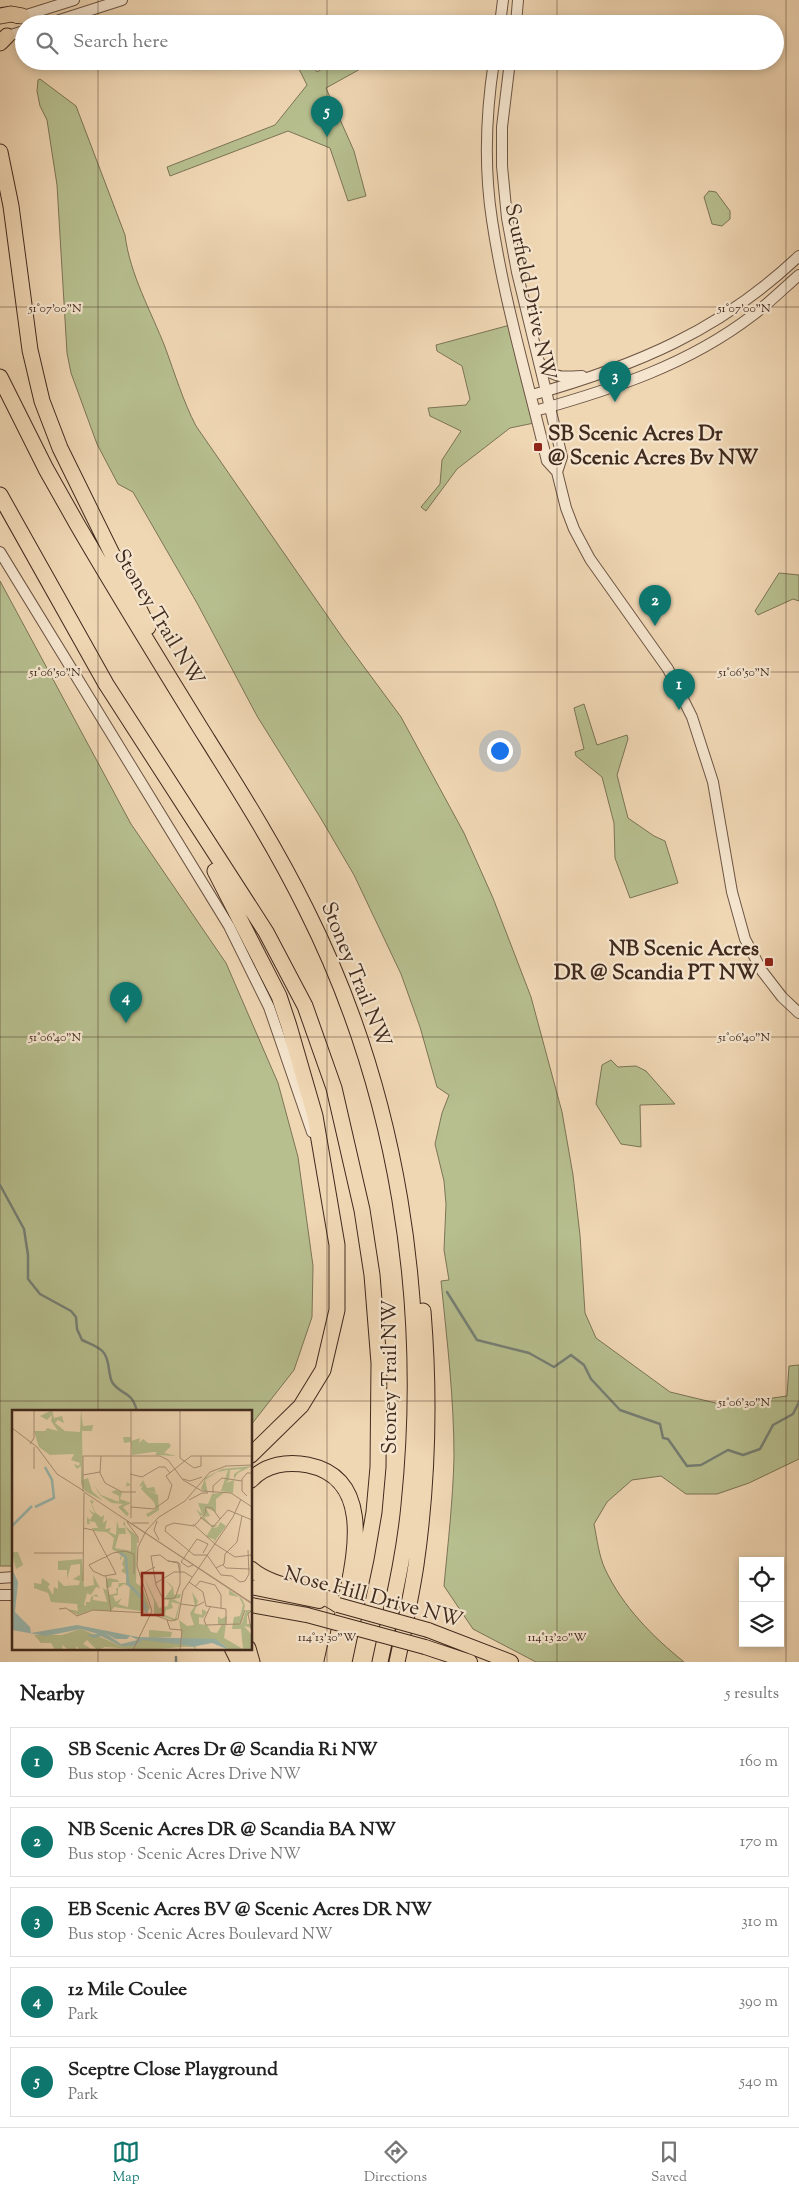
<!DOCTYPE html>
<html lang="en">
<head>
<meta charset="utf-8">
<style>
	:root { --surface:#fff; --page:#f2f2f2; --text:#222; --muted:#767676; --line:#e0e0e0; --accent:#0f766e }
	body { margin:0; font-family:"Sorts Mill Goudy",serif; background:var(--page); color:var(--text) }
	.controls { position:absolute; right:15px; bottom:15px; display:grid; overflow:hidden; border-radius:0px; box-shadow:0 2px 8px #0003 }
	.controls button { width:45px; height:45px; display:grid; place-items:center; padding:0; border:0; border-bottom:1px solid var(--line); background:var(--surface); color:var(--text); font:25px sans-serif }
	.you { position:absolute; left:499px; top:750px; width:18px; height:18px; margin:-12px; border:4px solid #fff; border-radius:50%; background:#1a73e8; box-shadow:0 0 0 8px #1a73e833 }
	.badge { display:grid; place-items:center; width:32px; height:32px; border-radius:50%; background:var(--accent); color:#fff; font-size:16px; font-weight:700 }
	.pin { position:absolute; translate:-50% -41px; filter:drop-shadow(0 1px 2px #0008) }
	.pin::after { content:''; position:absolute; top:26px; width:18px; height:15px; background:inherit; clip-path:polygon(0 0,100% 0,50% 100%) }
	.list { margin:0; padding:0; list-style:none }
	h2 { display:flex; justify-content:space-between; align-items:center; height:65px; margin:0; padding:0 20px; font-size:21px }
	h2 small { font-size:16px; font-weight:400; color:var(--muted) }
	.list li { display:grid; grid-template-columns:32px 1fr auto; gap:15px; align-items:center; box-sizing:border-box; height:70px; margin:0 10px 10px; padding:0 10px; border:1px solid var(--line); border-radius:0px }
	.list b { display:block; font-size:19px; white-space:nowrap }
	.list p { margin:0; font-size:16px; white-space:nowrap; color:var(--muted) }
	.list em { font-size:16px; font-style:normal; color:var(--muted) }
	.icon { flex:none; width:28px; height:28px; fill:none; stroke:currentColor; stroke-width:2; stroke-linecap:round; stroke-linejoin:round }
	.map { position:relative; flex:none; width:799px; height:1662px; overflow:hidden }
	.search { position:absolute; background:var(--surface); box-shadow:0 2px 8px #0003; left:15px; right:15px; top:15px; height:55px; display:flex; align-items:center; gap:12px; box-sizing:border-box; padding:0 18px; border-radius:28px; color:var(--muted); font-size:19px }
	.sheet { height:465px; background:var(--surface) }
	nav { display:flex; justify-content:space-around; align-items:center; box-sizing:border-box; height:70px; border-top:1px solid var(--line); background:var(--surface); font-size:14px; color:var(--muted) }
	nav a { display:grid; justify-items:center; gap:2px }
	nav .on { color:var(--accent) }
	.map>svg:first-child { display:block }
	.green { fill:#b7bf8f; stroke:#7c7456 }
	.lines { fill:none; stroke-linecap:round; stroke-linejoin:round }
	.stream { stroke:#768076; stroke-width:2.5 }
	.minor-casing { stroke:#6d5544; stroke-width:12 }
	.major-casing { stroke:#412a1e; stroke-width:16 }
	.highway-casing { stroke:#412a1e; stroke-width:17 }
	.minor { stroke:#f5e5ce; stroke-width:10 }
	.major { stroke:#f0d7b4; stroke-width:14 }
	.highway { stroke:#f0d7b4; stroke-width:15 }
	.major-bridge-casing { stroke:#412a1e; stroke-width:16; stroke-linecap:butt }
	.major-bridge { stroke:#f0d7b4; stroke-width:14 }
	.ticks { fill:none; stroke:#412a1e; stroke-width:1; stroke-opacity:0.45 }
	.poi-dot { fill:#8f2418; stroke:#f5e5ce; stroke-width:2 }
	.labels { text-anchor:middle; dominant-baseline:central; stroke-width:4.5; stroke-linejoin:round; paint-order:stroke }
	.street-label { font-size:21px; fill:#412a1e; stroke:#f5e5ce }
	.poi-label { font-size:21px; font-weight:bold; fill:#412a1e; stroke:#f5e5ce; text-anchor:start }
	.inset-river { fill:none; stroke:#9ab9b0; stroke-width:2.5 }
	.inset-road { fill:none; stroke:#aa9278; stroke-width:1 }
	.view { fill:#8f2418; fill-opacity:0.15; stroke:#8f2418; stroke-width:2.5 }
	.inset-edge { fill:none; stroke:#412a1e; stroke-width:2.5 }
	.ticks-label { font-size:12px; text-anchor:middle; fill:#412a1e; stroke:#f5e5ce; stroke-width:4.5; stroke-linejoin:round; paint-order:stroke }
</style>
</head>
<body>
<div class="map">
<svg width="799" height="1662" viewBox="0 0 799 1662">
	<rect width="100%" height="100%" fill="#f0d7b4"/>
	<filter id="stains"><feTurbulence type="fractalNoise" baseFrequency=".004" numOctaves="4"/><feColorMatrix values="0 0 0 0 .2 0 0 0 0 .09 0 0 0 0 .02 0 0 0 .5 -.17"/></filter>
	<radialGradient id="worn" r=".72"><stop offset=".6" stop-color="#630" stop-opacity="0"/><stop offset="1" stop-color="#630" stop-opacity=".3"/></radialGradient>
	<path class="green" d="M 295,61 L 309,61 L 317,72 L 334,61 L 359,61 L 362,68 L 326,88 L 354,151 L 366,196 L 348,201 L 330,148 L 288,131 L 170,176 L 167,167 L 275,125 L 307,85 Z
		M 40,79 L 76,106 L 125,235 C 130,275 151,311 165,347 C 175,374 183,401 196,426 L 342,637 L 401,717 L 464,833 L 493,898 L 531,997 L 562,1112 L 573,1175 L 580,1235 L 585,1313 L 596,1338 L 670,1392 L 724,1405 L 787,1396 L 789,1366 L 799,1365 L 799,1459 L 749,1483 L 717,1494 L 686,1494 L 661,1476 L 632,1480 L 607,1502 L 594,1524 C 597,1539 599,1556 605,1569 C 623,1607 652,1636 684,1662 L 536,1662 L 473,1629 L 444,1586 C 448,1543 453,1500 454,1457 C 454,1398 447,1340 441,1281 L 449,1280 L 444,1250 L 446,1204 L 444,1181 L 435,1144 L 442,1113 L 449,1095 L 437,1087 L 420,1027 L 401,974 L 354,875 L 320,817 L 257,716 L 197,603 L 133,492 L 118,484 L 97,444 L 71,373 L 67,353 L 57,185 L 47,120 L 40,106 L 37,91 L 38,80 Z
		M 709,191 L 716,192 L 730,211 L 730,219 L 722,226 L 712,224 L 704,197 Z
		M 510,325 L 534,423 L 510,428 L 457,469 L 426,511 L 421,507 L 440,484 L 442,460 L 461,431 L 430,416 L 428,408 L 466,405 L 470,399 L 462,366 L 437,351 L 436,345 Z
		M 779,573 L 799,575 L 799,601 L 793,599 L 758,615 L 755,611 Z
		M 0,581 L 131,824 L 226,963 L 278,1083 L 298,1157 L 313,1266 L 312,1317 L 294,1370 L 251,1425 L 251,1411 L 14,1411 L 14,1566 L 0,1566 Z
		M 584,704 L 597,745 L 627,735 L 628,739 L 617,775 L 628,818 L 654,836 L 665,841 L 678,883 L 630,898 L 615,858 L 614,823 L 602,777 L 576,756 L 575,752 L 584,749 L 574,708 Z
		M 611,1060 L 618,1067 L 636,1066 L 646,1071 L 675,1104 L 640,1105 L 641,1147 L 621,1144 L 596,1104 L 602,1065 Z"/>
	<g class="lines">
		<path class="stream" d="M 0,1185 L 24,1229 L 28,1255 L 28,1279 L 40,1294 L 71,1311 L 76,1317 L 77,1329 L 82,1340 C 100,1348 107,1349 109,1370 C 110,1374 110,1378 112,1382 C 121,1396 131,1389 137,1411
			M 447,1292 L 477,1340 L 529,1353 L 554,1367 L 571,1355 L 584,1365 L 591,1379 L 620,1410 L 660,1424 L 663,1438 L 668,1439 L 687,1466 L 701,1465 L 728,1450 L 743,1455 L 760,1449 L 773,1425 L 793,1414 L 799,1402
			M 176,1657 L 176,1662"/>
		<g class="minor-casing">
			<path id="minor" d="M 17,18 L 74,0
				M 47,24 L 122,0
				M 500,24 L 503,0
				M 516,24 L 518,0
				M 1,38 L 24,31
				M 494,61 C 486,113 484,168 492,220 C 504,301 528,381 547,461 L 557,472 L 566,508 L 574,529 L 590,559 L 668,669 L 692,717 L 713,782 L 732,892 L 745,939 L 762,971 L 782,997 L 799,1013
				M 510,61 L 502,127 L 502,166 L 507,218 L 517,272 L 562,457 L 557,472
				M 540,363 C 554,379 562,377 582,376
				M 532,395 C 635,366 720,331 799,256
				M 535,411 C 613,389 688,365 753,315 C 769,303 784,288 799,275
				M 0,552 L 229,926 L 269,1007 L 312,1132
				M 0,1578 L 14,1577
				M 0,1595 L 14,1595"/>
		</g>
		<g class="major-casing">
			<path id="major" d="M 251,1587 L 319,1601
				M 251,1605 L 307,1615
				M 428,1630 L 511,1662
				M 425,1647 L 470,1662"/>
		</g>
		<g class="highway-casing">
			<path id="highway" d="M 0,16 L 11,14 L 22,16
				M 0,43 L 7,36
				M 0,152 L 11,206 L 30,350 L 42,401 L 60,448 L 148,627
				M 0,377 L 46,469 L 77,524 C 117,593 159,661 201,729 C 238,788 275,846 306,909 C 398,1092 430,1302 409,1505 C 404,1559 391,1610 380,1662
				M 0,495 L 106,684 L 266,932 L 305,1006 L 334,1088 L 362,1210 L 372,1275 L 379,1363 L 378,1467 L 374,1512 L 366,1559 L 344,1662
				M 215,871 L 279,996 L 289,1026 L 315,1116 L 337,1245 L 337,1310 L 323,1370 L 301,1406 L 251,1455
				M 251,1480 C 266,1464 288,1461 308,1465 C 371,1478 356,1549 347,1595 C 342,1617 337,1640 332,1662
				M 251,1569 C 278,1591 312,1586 338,1605
				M 232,1648 L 239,1662
				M 248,1648 L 252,1662
				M 397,1662 C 404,1630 411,1598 416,1565 C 428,1481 430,1396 423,1311"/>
		</g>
		<use href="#minor" class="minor"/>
		<use href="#major" class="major"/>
		<use href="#highway" class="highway"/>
		<g class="major-bridge-casing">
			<path id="major-bridge" d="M 338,1605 L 428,1630
				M 307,1615 L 425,1647"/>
		</g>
		<use href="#major-bridge" class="major-bridge"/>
	</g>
	<path class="ticks" d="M 98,0 L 98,24M 327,0 L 327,24M 557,0 L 557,24M 786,0 L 786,1662M 98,61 L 98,1411M 327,61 L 327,1662M 557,61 L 557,1662M 0,307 L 799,307M 0,672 L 799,672M 0,1037 L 799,1037M 0,1401 L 799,1401M 98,1648 L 98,1662"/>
	<g class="poi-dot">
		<rect x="533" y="442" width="10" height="10" rx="2.5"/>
		<rect x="764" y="957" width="10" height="10" rx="2.5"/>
	</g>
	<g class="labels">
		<g class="street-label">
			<text transform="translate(529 292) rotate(78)">Scurfield Drive NW</text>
			<text transform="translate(158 618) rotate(59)">Stoney Trail NW</text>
			<text transform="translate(355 975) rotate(68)">Stoney Trail NW</text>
			<text transform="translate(391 1377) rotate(-90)">Stoney Trail NW</text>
			<text transform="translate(373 1598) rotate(15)">Nose Hill Drive NW</text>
		</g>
		<g class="poi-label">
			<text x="548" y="435">SB Scenic Acres Dr<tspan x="548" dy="24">@ Scenic Acres Bv NW</tspan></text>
			<text x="759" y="950" text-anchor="end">NB Scenic Acres<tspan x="759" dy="24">DR @ Scandia PT NW</tspan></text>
		</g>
	</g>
	<g transform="translate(12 1410)">
		<rect width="240" height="240" fill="#f0d7b4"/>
		<path d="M 40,0 L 42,8 L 50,6 L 52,13 L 46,10 L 43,13 L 53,21 L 68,22 L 69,0 L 71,16 L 81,15 L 80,21 L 70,21 L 71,70 L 76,68 L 80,81 L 91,91 L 73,81 L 69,74 L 69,56 L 65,59 L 62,54 L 67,56 L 68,53 L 59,50 L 62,44 L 38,45 L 27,37 L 22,21 L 33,21 L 35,18 L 46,21 L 39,11 L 40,5 L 35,10 L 28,6 ZM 111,27 L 119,27 L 119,31 L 128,28 L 127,33 L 131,29 L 136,33 L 157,33 L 159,36 L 152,43 L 165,46 L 143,45 L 145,42 L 141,42 L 120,45 L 119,32 L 112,33 ZM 240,56 L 226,63 L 222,69 L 222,64 L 230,59 L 218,60 L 217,70 L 214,73 L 222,70 L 221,83 L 209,81 L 216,60 L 205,62 L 193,70 L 196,83 L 189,79 L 193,68 L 210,59 ZM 131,70 L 135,78 L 142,77 L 144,83 L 136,80 L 146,85 L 147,100 L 136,107 L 134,104 L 144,99 L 142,92 L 129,79 L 131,75 L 127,77 ZM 115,72 L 119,75 L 112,77 L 108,89 L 119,93 L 111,97 L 117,104 L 115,106 L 106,97 L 111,94 L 100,93 L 89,86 L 86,82 L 81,74 L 89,85 L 107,92 L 107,86 L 99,82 L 104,80 L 110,82 L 112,77 L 114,76 ZM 213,82 L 204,89 L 204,102 L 194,98 L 198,106 L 192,107 L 199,115 L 206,115 L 200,118 L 206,117 L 208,112 L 214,116 L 202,132 L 202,129 L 194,127 L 200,117 L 190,108 L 194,104 L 188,106 L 184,99 L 190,104 L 186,93 L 196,94 L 200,84 ZM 78,90 L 82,91 L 80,94 L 83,102 L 89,107 L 92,105 L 91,113 L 95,110 L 93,119 L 99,118 L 97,122 L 104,125 L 105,111 L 107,118 L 113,118 L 114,124 L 107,124 L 103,138 L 119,141 L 119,125 L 111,114 L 113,111 L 113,116 L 125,126 L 124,173 L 130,177 L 138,198 L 135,202 L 102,197 L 99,201 L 80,200 L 66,205 L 55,199 L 66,201 L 65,194 L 39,192 L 36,183 L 22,178 L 22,173 L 29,174 L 30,168 L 38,174 L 36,177 L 41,185 L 42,177 L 46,179 L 46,170 L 52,176 L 67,175 L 68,171 L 61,169 L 68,165 L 68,154 L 59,155 L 55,169 L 55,160 L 46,160 L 46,151 L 70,149 L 72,177 L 82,175 L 81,165 L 88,178 L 84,177 L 79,185 L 75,183 L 72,195 L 74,196 L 74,192 L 78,192 L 79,187 L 84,184 L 87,187 L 81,186 L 81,190 L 95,192 L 91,178 L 94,180 L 94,170 L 97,168 L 106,170 L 107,172 L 100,172 L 99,177 L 94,178 L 98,185 L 105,183 L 104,178 L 106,178 L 106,185 L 101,186 L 104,192 L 110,188 L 106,194 L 116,197 L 118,177 L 112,174 L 106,178 L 107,173 L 114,173 L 114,164 L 109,161 L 105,165 L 112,158 L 114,161 L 110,154 L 112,148 L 110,146 L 109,150 L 108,149 L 109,145 L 100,139 L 102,128 L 95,122 L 82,121 L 80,118 L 86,118 L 83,112 L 77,111 L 78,114 L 75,114 L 75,107 L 78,110 L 81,105 L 76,99 L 83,104 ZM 0,142 L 6,142 L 11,155 L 4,159 ZM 131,165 L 147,198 L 156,196 L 157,190 L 152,189 L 160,178 L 152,169 L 161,177 L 162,185 L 169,184 L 168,188 L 161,189 L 168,193 L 164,211 L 142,204 L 142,191 ZM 159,192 L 167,194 L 163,209 L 153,205 L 154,200 L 161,198 ZM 217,180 L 230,189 L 233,195 L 230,212 L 224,215 L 230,213 L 234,200 L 240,200 L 235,206 L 235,214 L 240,214 L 240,218 L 232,216 L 239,224 L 240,240 L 217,240 L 205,230 L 185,234 L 170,229 L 167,210 L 175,216 L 182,215 L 178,203 L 183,196 L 180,182 L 186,191 L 182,203 L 190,205 L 190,199 L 195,202 L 191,208 L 187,207 L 187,214 L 195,215 L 199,222 L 205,223 L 210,214 L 206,214 L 206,206 L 209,209 L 215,206 L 212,228 L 231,239 L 229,219 L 220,219 L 222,207 L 228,206 L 231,195 L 227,187 L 217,185 ZM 69,219 L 109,236 L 121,236 L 131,230 L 160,230 L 184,235 L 183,240 L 181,236 L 136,240 L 93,237 L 85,240 L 75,230 L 71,234 L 81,240 L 68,240 L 64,236 L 64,240 L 57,240 L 50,235 L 51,240 L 43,240 L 39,233 L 29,233 L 22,225 L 50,225 ZM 137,220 L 150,221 L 160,222 L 159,227 L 137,228 Z" fill="#b7bf8f" fill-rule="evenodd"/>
		<path d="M 0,159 L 6,172 L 3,202 L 18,217 L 19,223 L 65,215 L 126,227 L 204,229 L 217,240 L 200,233 L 180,237 L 171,237 L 182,236 L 131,230 L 122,236 L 109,236 L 89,226 L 83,228 L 79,227 L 75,225 L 86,224 L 69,219 L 34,226 L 0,220 ZM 93,223 L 104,229 L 115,229 L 118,226 L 126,230 L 109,234 Z" fill="#9ab9b0" fill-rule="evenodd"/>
		<path class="inset-river" d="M 23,97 L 42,88 L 40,70 L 33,57M 0,116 L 20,96M 108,143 L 114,147 L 116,174 L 129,187 L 135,202"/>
		<path class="inset-road" d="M 168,0 L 168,48 L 182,58 L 189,56 L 189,46M 0,18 L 25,37 L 45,64 L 72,81M 18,34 L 22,28 L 22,0M 22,37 L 22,59M 89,46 L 88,63 L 93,73 L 110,82 L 124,82M 118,64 L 130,67 L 147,57 L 153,57 L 158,63M 71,65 L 88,62M 154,66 L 179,46 L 240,46M 171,69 L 178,71 L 190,67M 71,82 L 71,46 L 148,46 L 156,50 L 171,70 L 190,81 L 219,83 L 240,97M 72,82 L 240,194M 201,83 L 201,76 L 210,68 L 230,71M 235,86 L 230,81 L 230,69 L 235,63 L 240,63M 177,90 L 190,83 L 196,83M 119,97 L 142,99 L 156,89 L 160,75 L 154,66M 188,107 L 201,117 L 216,100 L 240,110M 119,108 L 119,0M 115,111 L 240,193M 145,111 L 142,120 L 147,130M 115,112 L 126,127 L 126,133M 120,113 L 137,113M 181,114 L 203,134M 182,116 L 162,113 L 154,116 L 153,121 L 182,145 L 195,145 L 209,165 L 220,166 L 228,172 L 233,171 L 237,164 L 236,140M 182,116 L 193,104 L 194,97 L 200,98 L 208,109M 71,118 L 81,120 L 93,143 L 95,146 L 95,147 L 97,150 L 104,164 L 92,166 L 81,161 L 77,155 L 91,148 L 94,147 L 95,146 L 101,143 L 113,141 L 122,144 L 122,164M 203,134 L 223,147 L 240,145M 22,143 L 71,143M 213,144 L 225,132 L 230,106M 156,151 L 165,152 L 167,153 L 168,154 L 168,174 L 163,188 L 151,189 L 144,175 L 139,146 L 148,145 L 156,151 L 166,153 L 168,163M 181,155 L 176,157 L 169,152 L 185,129 L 196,134 L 191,143M 211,155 L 214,158 L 238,159M 204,158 L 212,154 L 213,144M 127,165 L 143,157M 94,166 L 99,202M 71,171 L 72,83M 177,172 L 191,182 L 194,196 L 214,199 L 214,214M 144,173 L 162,162 L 172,162 L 180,167M 183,177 L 188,171 L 203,175 L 209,185 L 209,198M 169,194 L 184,196 L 192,192M 198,197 L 192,210 L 194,215 L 228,214 L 233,200M 47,199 L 54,198 L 65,206 L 81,200 L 136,203M 240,200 L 236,204 L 240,223M 142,205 L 159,211 L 166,209 L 171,181 L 221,107 L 229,89M 155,210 L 158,219 L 170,220 L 168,240M 121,240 L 140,201 L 125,156 L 126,137 L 134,121 L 147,107 L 173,91 L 198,62 L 214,56 L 240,55"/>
		<path class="view" d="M 130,163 L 151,163 L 151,205 L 130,205 Z"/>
		<rect width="240" height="240" class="inset-edge"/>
	</g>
	<g class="ticks-label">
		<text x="55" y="312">51°07'00"N</text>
		<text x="744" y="312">51°07'00"N</text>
		<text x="55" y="676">51°06'50"N</text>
		<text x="744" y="676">51°06'50"N</text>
		<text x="55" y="1041">51°06'40"N</text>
		<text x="744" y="1041">51°06'40"N</text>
		<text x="744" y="1406">51°06'30"N</text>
		<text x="327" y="1641">114°13'30"W</text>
		<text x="557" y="1641">114°13'20"W</text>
	</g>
	<rect width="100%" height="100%" filter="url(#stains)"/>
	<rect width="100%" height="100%" fill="url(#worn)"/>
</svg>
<div class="controls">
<button><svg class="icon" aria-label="locate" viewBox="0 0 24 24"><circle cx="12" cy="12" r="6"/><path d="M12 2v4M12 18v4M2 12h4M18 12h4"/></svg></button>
<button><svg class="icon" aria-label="layers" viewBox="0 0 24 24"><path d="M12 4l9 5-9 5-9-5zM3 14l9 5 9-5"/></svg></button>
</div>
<div class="you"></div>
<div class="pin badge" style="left:679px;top:710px">1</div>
<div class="pin badge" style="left:655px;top:626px">2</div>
<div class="pin badge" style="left:615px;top:402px">3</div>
<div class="pin badge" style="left:126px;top:1023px">4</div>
<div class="pin badge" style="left:327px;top:137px">5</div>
<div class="search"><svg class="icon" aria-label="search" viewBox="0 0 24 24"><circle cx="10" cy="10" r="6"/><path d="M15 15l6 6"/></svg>Search here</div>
</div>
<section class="sheet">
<h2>Nearby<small>5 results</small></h2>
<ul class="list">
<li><span class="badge">1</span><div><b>SB Scenic Acres Dr @ Scandia Ri NW</b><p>Bus stop · Scenic Acres Drive NW</p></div><em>160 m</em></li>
<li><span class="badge">2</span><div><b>NB Scenic Acres DR @ Scandia BA NW</b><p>Bus stop · Scenic Acres Drive NW</p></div><em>170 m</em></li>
<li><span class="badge">3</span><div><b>EB Scenic Acres BV @ Scenic Acres DR NW</b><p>Bus stop · Scenic Acres Boulevard NW</p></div><em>310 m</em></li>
<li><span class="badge">4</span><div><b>12 Mile Coulee</b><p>Park</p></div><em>390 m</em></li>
<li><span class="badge">5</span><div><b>Sceptre Close Playground</b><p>Park</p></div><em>540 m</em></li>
</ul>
</section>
<nav>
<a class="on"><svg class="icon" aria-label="map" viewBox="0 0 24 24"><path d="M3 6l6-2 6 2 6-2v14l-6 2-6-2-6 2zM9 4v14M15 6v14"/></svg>Map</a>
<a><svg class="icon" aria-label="directions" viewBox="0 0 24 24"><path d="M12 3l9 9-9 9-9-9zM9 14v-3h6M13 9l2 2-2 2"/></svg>Directions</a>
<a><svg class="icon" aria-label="saved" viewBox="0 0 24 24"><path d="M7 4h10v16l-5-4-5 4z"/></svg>Saved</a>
</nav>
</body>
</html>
